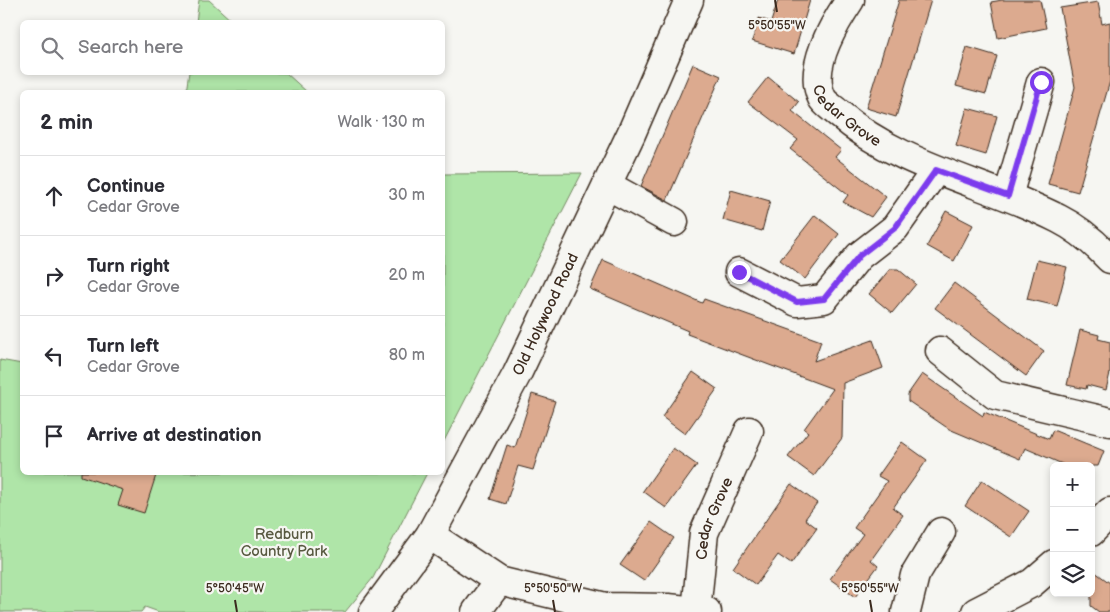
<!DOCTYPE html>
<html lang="en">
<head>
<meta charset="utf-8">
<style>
	:root { --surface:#fff; --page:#f7f7f7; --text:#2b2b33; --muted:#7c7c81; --line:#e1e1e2 }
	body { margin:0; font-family:"Balsamiq Sans",sans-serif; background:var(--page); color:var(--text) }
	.controls { position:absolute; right:15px; bottom:15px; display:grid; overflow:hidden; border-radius:8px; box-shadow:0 2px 8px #0003 }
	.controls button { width:45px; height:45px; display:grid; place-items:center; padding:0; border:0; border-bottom:1px solid var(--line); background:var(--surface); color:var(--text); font:25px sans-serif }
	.stop { position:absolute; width:15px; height:15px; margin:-11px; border:4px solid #7c3aed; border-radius:50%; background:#fff }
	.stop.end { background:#7c3aed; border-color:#fff; box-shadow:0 1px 5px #0008 }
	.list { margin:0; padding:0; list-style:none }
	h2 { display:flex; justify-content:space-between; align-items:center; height:65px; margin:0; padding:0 20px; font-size:21px }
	h2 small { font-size:16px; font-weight:400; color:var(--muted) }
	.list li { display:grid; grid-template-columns:32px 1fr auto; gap:15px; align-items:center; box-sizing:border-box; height:80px; padding:0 20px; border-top:1px solid var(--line) }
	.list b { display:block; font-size:19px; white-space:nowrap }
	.list p { margin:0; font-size:16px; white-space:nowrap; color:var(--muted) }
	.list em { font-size:16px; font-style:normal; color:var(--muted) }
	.icon { flex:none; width:28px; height:28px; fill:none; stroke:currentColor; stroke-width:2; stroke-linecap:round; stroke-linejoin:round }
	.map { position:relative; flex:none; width:1110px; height:612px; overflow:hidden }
	.search { position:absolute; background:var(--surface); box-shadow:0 2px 8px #0003; left:20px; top:20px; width:425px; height:55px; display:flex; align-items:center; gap:12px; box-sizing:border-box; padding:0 18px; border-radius:8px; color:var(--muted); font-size:19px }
	.panel { position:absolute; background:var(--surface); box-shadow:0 2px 8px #0003; left:20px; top:90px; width:425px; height:385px; border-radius:8px }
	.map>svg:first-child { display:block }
	.green { fill:#afe5a8; stroke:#758863 }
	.building { fill:#dcaa8f; stroke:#3b2a1e }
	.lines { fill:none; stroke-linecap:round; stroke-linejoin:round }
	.minor-casing { stroke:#3b2a1e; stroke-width:31 }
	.tertiary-casing { stroke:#3b2a1e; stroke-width:31 }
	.minor { stroke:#f6f6f2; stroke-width:28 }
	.tertiary { stroke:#f6f6f2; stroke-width:28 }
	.route { stroke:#7c3aed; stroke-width:6 }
	.ticks { fill:none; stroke:#3b2a1e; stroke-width:2 }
	.labels { text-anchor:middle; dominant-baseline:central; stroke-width:4.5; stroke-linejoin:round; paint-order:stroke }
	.street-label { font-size:15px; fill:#3b2a1e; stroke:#f6f6f2 }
	.park-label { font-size:15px; fill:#585940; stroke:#f6f6f2 }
	.ticks-label { font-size:12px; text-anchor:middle; fill:#3b2a1e; stroke:#f6f6f2; stroke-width:4.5; stroke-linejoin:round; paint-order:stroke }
</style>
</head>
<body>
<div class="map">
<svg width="1110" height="612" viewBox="0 0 1110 612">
	<rect width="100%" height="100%" fill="#f6f6f2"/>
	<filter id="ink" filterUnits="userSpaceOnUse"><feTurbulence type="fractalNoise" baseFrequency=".02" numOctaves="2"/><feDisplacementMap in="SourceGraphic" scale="10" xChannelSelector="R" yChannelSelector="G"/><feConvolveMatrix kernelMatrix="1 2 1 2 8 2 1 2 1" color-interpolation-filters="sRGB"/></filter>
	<g filter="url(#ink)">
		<path class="green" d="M 199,0 L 209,0 L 233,22 L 196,22 Z
			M 189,72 L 286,73 L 307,92 L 186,92 Z
			M 582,173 L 443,443 L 443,174 Z
			M 0,360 L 22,364 L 22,472 L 427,473 L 373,578 L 345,612 L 159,612 L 145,607 L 141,612 L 0,612 Z"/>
		<path class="building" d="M 778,0 L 810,0 L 794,54 L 752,41 L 759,18 L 771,22 Z
			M 899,0 L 931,0 L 896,117 L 866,108 Z
			M 1002,0 L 1040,0 L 1046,28 L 998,38 L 991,2 Z
			M 1098,2 L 1102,24 L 1110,22 L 1110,81 L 1078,192 L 1048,184 L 1075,87 L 1060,8 Z
			M 967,47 L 997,56 L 986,94 L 956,86 Z
			M 693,64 L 721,76 L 667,200 L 641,186 Z
			M 768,77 L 799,102 L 792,111 L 841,150 L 835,157 L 886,197 L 871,217 L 843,202 L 848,195 L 790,149 L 798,140 L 748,102 Z
			M 967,108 L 997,116 L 986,155 L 956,146 Z
			M 731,190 L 770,201 L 762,231 L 723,220 Z
			M 946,211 L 973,225 L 954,261 L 927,246 Z
			M 815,215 L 839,234 L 805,279 L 780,260 Z
			M 603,260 L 702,303 L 704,299 L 821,341 L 814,361 L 873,340 L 883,368 L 843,383 L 842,438 L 814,476 L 788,457 L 808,432 L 804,429 L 833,389 L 687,334 L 688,331 L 590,289 Z
			M 1037,260 L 1067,267 L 1057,306 L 1027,299 Z
			M 890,269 L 898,269 L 916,284 L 892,313 L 869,294 Z
			M 954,283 L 1044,351 L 1026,376 L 935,308 Z
			M 1080,330 L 1099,335 L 1098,339 L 1110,342 L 1110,373 L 1106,390 L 1087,385 L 1086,389 L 1067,385 Z
			M 693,372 L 717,389 L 685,434 L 662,417 Z
			M 922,374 L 983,416 L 984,412 L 1049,439 L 1053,430 L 1104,451 L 1098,466 L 1067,466 L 1025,448 L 1020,459 L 949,429 L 908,401 L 908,394 Z
			M 532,394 L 555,401 L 533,470 L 518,466 L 506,504 L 490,499 L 507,445 L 515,448 Z
			M 902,442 L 927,460 L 893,508 L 903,515 L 871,560 L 878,566 L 855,597 L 830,579 L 863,534 L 854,528 L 887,481 L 878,476 Z
			M 673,448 L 697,465 L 666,508 L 643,491 Z
			M 81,472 L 157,472 L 144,513 L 118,505 L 123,490 L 81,476 Z
			M 982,480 L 1029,511 L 1011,537 L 965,506 Z
			M 791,484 L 817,503 L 805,519 L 817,528 L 791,564 L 778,555 L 756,585 L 733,568 Z
			M 651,522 L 674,538 L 644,581 L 620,565 Z
			M 1091,569 L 1110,583 L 1110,612 L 1099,612 L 1091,606 Z"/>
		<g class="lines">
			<g class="minor-casing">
				<g id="minor">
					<path id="s1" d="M 850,0 C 834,24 807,68 822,98 C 824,103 834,109 838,113 C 901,168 987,182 1059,219 C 1079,229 1095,243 1110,259"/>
					<path d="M 607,185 L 674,222"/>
					<path d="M 1008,196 L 1041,82"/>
					<path d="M 739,272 L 797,302 L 824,299 L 859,256 L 895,228 L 936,170"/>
					<path d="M 940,351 L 995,395 L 1110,422"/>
					<path d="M 1091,532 L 1110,512"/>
					<path d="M 430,535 L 499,581 L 606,607 L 668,608 L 707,612"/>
					<path id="s2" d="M 696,611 L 704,533 L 749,431"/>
					<path d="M 476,612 L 499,581"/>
					<path d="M 906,612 L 915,575 L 941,532"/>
					<path d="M 976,612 L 1032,583 L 1054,564"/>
				</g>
			</g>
			<g class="tertiary-casing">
				<g id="tertiary">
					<path id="s3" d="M 373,612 L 430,535 L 517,374 L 631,134 L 689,0"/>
				</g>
			</g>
			<use href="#minor" class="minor"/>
			<use href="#tertiary" class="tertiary"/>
		</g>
	</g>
	<g class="lines" filter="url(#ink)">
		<path class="route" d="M 739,272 L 797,302 L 824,299 L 859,256 L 895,228 L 936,170 L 1008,196 L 1041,82"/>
	</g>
	<path class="ticks" d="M 775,0 L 777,12M 235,600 L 237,612M 553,600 L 555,612M 870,600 L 872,612"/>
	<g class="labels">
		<g class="street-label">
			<text stroke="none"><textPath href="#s1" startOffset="136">Cedar Grove</textPath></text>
			<text stroke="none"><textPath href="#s3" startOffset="345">Old Holywood Road</textPath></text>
			<text stroke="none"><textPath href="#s2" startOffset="95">Cedar Grove</textPath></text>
		</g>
		<g class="park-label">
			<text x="284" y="534">Redburn<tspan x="284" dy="17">Country Park</tspan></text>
		</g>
	</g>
	<g class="ticks-label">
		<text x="777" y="29">5°50'55"W</text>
		<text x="235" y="592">5°50'45"W</text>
		<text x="553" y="592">5°50'50"W</text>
		<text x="870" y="592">5°50'55"W</text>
	</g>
</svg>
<div class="controls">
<button>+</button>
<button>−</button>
<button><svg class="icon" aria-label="layers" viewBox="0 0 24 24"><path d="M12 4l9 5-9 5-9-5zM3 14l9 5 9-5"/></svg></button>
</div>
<div class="stop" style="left:1041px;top:82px"></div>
<div class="stop end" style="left:739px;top:272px"></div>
<div class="search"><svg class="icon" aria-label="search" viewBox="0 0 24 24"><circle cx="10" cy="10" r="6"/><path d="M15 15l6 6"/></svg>Search here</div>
<section class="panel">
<h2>2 min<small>Walk · 130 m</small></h2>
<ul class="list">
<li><svg class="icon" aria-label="ahead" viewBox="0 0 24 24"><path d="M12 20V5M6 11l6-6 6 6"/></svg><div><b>Continue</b><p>Cedar Grove</p></div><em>30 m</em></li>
<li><svg class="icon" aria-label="right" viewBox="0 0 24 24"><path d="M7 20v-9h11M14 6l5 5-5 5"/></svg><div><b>Turn right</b><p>Cedar Grove</p></div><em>20 m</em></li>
<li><svg class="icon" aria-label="left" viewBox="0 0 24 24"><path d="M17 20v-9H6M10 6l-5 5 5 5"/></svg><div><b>Turn left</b><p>Cedar Grove</p></div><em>80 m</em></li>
<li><svg class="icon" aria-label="arrive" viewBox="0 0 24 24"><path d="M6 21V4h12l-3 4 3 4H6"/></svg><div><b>Arrive at destination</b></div></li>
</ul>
</section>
</div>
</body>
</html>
